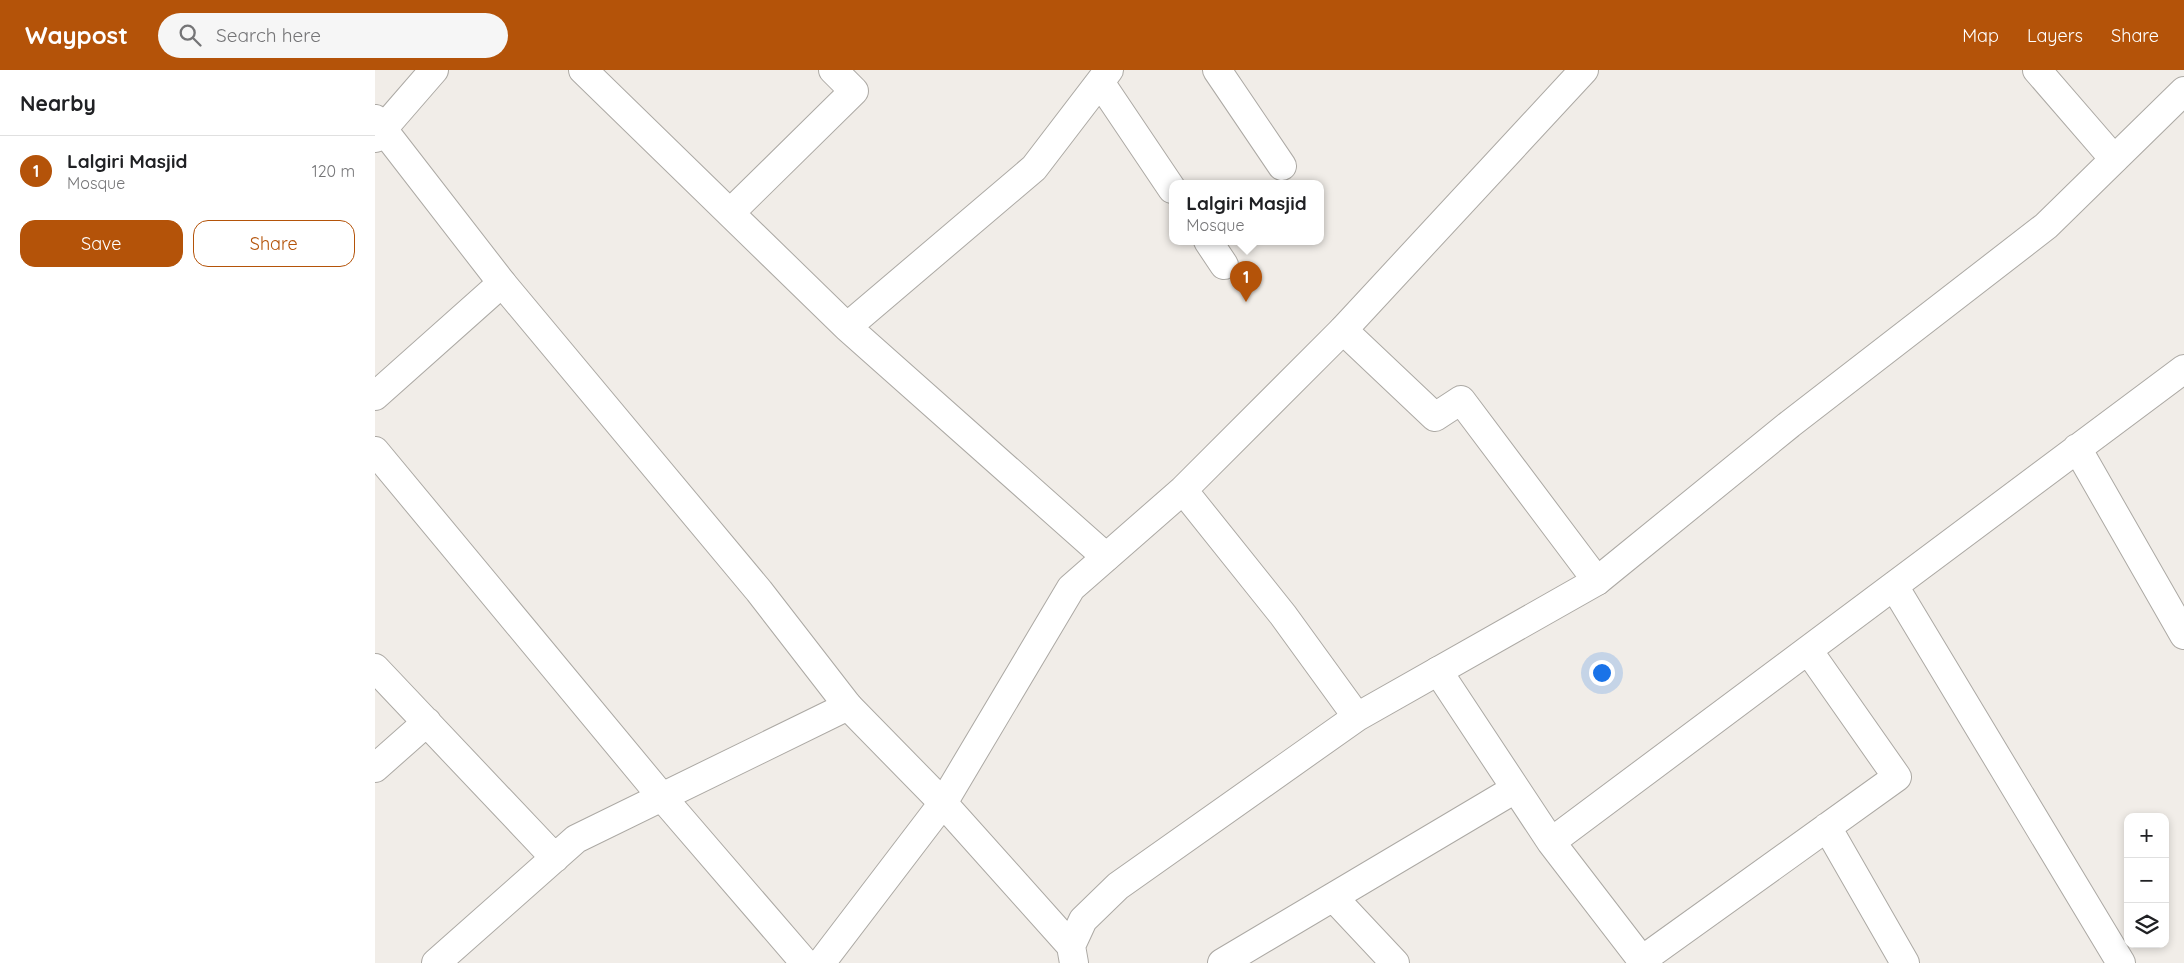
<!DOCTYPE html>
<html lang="en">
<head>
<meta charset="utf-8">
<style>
	:root { --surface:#fff; --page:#f6f6f6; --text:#202124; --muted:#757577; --line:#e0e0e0; --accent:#b45309 }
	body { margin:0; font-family:Quicksand,sans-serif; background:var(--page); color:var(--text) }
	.controls { position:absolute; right:15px; bottom:15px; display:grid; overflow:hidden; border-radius:10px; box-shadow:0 2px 8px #0003 }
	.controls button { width:45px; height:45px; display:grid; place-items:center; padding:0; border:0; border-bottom:1px solid var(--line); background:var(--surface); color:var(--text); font:25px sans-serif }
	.you { position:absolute; left:1226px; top:602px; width:18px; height:18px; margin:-12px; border:4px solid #fff; border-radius:50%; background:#1a73e8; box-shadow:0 0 0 8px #1a73e833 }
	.badge { display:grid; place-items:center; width:32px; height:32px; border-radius:50%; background:var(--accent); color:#fff; font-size:16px; font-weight:700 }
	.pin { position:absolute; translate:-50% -41px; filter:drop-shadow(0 1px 2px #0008) }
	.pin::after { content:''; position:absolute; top:26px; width:18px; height:15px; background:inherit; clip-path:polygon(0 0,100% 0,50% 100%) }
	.popup { position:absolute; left:794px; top:110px; width:155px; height:65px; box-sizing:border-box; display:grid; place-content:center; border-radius:10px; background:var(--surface); filter:drop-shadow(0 1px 4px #0005); font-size:16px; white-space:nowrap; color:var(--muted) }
	.popup b { font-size:19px; color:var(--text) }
	.popup::after { content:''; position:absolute; left:50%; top:100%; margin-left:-10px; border:10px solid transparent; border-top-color:var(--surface) }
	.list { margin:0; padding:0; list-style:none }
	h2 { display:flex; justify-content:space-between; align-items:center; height:65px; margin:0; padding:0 20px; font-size:21px }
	h2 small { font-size:16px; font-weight:400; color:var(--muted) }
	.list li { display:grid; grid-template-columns:32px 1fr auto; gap:15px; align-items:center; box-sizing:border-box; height:70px; padding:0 20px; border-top:1px solid var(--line) }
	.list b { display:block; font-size:19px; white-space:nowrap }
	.list p { margin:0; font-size:16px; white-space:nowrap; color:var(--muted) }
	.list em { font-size:16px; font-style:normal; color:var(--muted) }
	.actions { display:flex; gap:10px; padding:15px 20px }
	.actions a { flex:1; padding:11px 0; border:1px solid var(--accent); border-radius:15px; text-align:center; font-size:18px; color:var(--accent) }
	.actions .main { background:var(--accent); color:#fff }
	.icon { flex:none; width:28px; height:28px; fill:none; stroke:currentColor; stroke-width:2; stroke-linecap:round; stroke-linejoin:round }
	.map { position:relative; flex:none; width:1809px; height:893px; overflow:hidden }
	header { display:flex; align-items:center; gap:30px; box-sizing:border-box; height:70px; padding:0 25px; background:var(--accent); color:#fff }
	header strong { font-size:24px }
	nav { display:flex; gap:28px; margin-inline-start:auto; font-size:18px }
	.search { width:350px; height:45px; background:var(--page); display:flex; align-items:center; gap:12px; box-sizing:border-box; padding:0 18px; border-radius:28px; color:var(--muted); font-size:19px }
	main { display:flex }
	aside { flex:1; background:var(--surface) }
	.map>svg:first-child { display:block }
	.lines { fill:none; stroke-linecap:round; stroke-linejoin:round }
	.minor-casing { stroke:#aca9a4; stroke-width:30 }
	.tertiary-casing { stroke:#aca9a4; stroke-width:30 }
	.minor { stroke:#fff; stroke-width:28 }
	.tertiary { stroke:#fff; stroke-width:28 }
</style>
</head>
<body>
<header>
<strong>Waypost</strong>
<div class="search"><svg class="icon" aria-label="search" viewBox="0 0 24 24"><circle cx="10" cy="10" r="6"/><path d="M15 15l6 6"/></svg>Search here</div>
<nav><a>Map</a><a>Layers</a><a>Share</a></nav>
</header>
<main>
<aside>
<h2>Nearby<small></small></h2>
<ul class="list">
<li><span class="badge">1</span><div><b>Lalgiri Masjid</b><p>Mosque</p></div><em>120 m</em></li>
</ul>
<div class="actions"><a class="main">Save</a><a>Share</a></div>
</aside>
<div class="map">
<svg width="1809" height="893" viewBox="0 0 1809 893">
	<rect width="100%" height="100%" fill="#f1ede8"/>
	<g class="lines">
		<g class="minor-casing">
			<path id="minor" d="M 208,0 L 472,257
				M 842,0 L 907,96
				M 1662,0 L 1739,89
				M 725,12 L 797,119
				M 0,68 L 59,0
				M 355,143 L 479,21 L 458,0
				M 833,171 L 849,195
				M 968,260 L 1060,347 L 1086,330 L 1222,511
				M 0,326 L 127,213
				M 1702,378 L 1809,565
				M 0,381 L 287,727 L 430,893
				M 731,487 L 472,257 L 659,98 L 734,0
				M 1519,516 L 1746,893
				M 0,598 L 180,788
				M 1063,601 L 1176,772 L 1809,299
				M 0,698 L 52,652
				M 1452,757 L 1530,893
				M 1176,772 L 1269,893
				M 958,827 L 1020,893
				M 1267,890 L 1522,707 L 1433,580
				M 61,893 L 201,769 L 473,636
				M 847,893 L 1140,719"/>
		</g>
		<g class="tertiary-casing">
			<path id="tertiary" d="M 0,49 L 127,213 L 384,521 L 473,636 L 568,733 L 696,876
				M 808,420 L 908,545 L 982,647
				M 446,893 L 568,733 L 696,518 L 808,420 L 968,260 L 1209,0
				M 699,893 L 696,876 L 708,850 L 743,816 L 982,647 L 1222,511 L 1415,354 L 1671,156 L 1809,21"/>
		</g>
		<use href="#minor" class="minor"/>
		<use href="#tertiary" class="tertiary"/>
	</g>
</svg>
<div class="controls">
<button>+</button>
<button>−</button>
<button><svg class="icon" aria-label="layers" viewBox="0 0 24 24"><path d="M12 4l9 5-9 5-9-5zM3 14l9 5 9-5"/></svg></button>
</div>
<div class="you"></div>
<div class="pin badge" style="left:871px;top:232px">1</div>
<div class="popup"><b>Lalgiri Masjid</b>Mosque</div>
</div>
</main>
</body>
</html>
